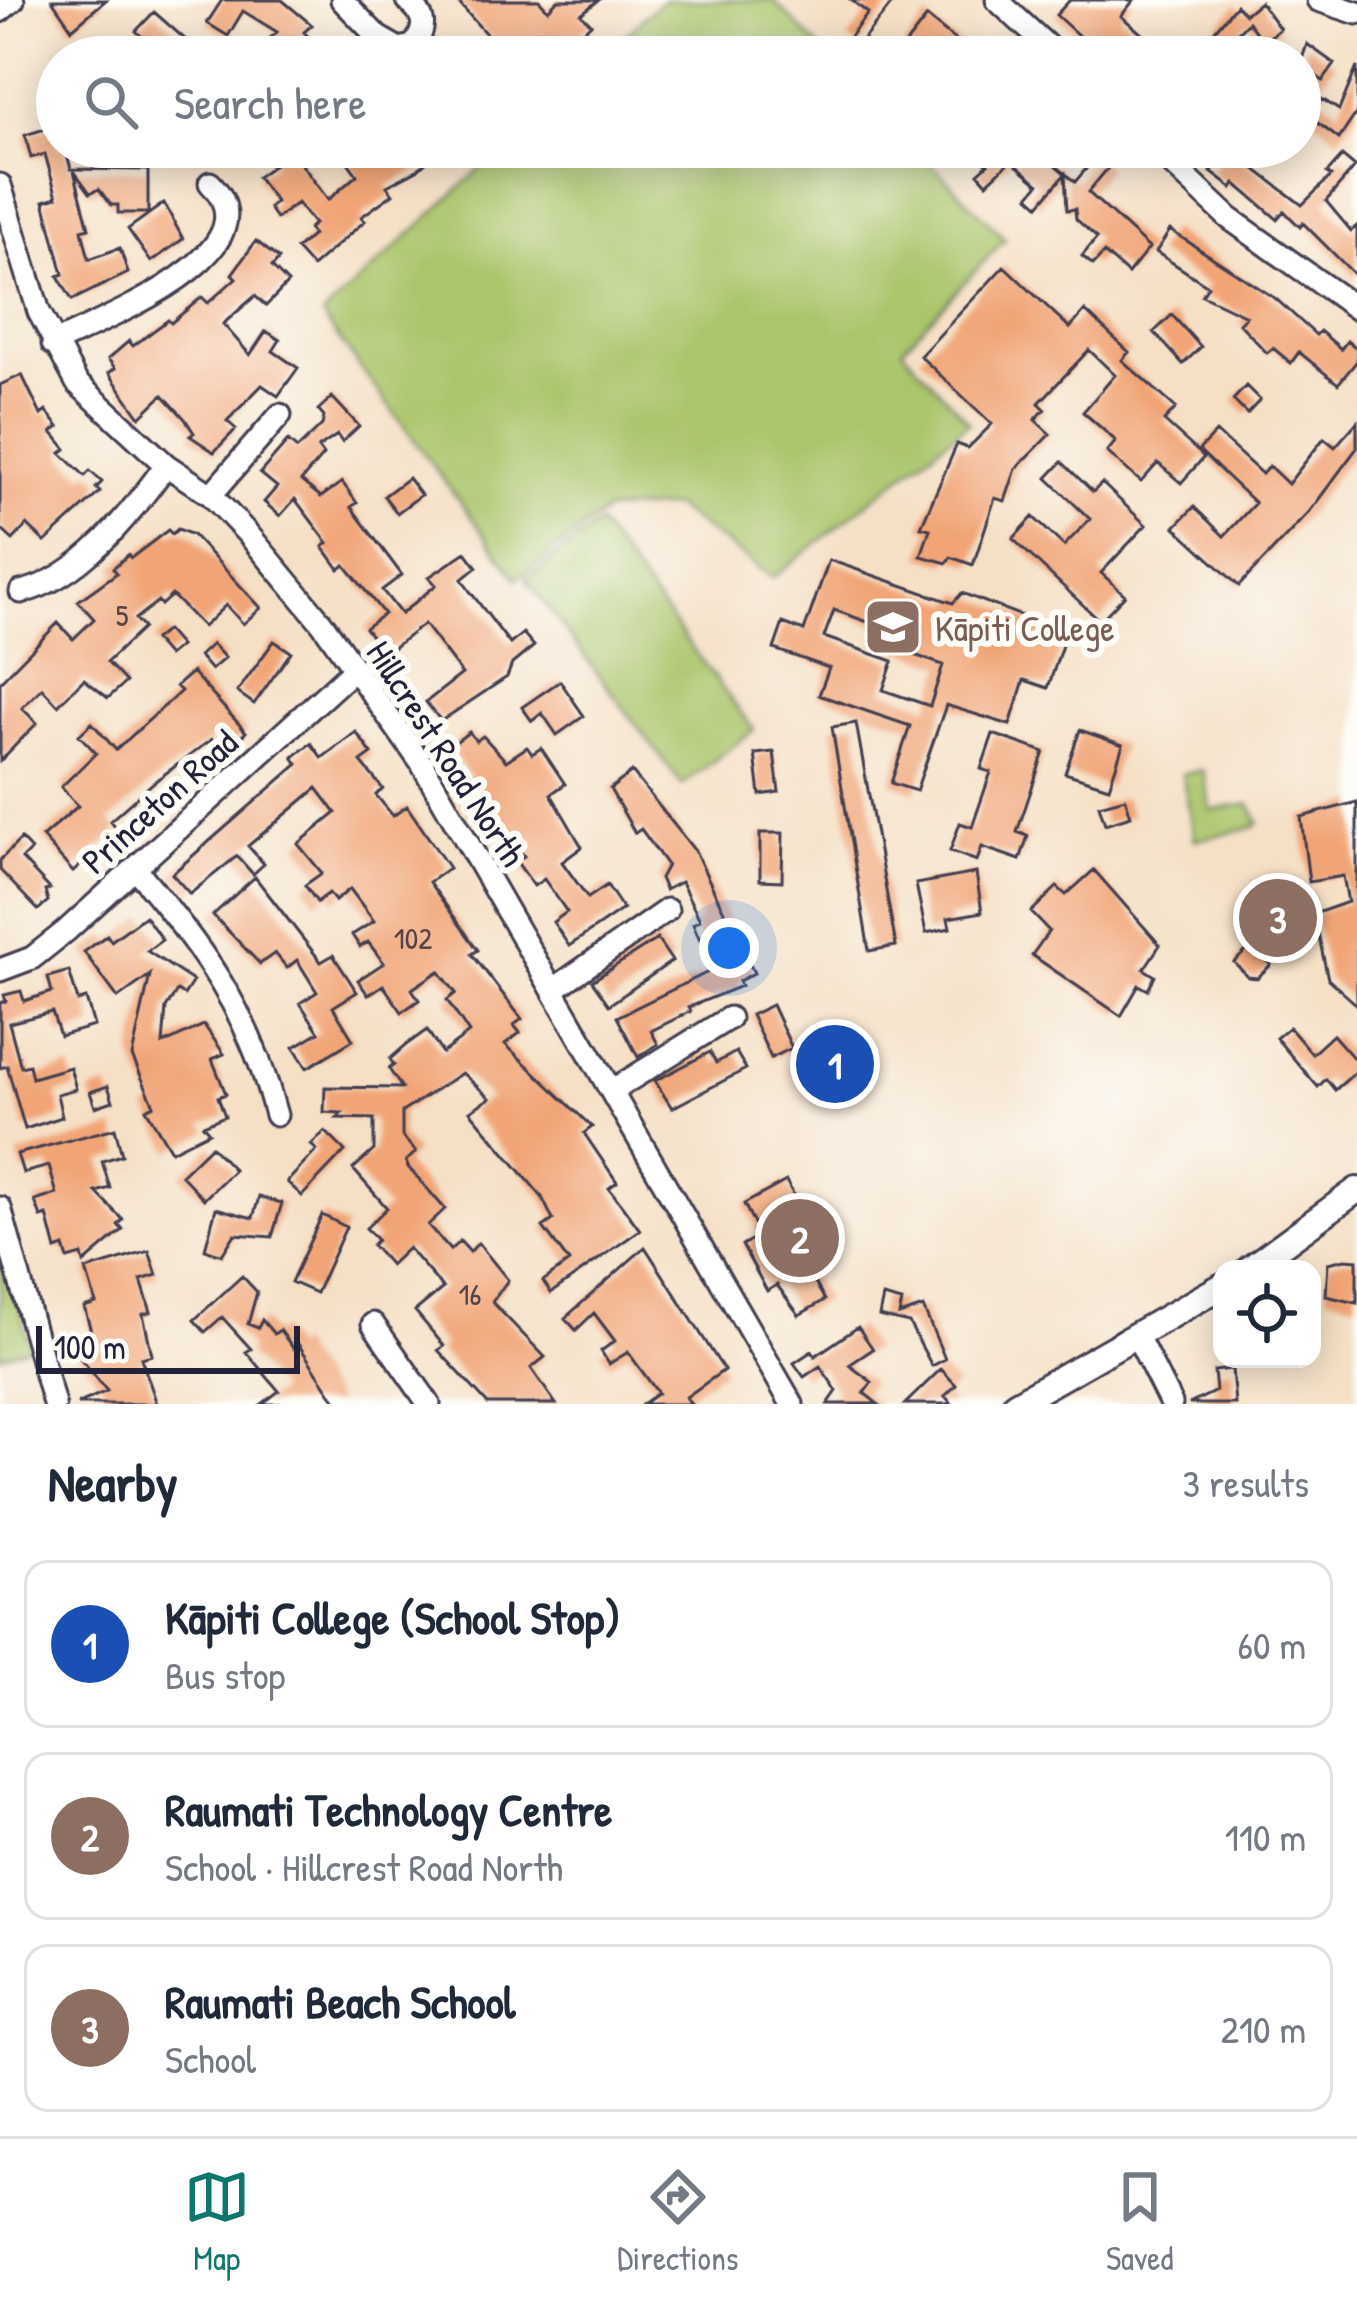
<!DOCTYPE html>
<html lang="en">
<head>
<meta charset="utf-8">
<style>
	:root { --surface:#fff; --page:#f6f6f7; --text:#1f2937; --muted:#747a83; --line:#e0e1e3; --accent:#0f766e }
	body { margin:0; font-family:"Patrick Hand",sans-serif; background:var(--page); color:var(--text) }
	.controls { position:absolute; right:36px; bottom:36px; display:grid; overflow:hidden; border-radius:24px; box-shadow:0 6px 30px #0003 }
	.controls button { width:108px; height:108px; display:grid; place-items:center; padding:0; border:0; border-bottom:3px solid var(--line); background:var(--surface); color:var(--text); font:60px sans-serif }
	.scale { position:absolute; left:36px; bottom:30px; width:264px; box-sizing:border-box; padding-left:12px; border:6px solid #22223b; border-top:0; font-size:33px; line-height:42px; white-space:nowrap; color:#22223b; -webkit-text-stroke:9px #fdfcf7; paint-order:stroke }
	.you { position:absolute; left:729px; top:948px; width:42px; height:42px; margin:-30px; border:9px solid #fff; border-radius:50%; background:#1a73e8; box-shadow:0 0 0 18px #1a73e833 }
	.badge { display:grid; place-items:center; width:78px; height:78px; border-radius:50%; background:var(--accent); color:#fff; font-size:39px; font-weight:700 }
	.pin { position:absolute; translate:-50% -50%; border:6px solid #fff; box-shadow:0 3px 12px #0006 }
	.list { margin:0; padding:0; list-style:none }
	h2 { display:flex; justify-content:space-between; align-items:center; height:156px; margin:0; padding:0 48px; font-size:51px }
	h2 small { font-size:39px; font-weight:400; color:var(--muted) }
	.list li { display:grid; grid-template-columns:78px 1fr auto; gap:36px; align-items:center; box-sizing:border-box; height:168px; margin:0 24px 24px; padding:0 24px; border:3px solid var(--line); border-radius:24px }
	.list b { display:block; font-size:45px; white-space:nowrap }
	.list p { margin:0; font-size:39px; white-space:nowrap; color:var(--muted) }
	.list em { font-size:39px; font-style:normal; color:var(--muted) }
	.icon { flex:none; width:66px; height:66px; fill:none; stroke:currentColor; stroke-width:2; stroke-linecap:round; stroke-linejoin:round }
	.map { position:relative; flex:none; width:1357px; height:1404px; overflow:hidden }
	.search { position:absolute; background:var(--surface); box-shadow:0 6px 30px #0003; left:36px; right:36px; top:36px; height:132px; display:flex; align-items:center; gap:30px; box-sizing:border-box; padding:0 42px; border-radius:66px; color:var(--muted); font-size:45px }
	.sheet { height:732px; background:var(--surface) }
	nav { display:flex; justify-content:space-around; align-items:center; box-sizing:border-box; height:168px; border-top:3px solid var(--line); background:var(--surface); font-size:33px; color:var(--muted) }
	nav a { display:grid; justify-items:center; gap:6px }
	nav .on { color:var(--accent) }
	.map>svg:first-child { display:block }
	.green { fill:#aac56b; stroke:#667453; stroke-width:3 }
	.building { fill:#f1a577; fill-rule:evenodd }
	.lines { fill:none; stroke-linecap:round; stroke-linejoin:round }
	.minor-casing { stroke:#423e50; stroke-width:27 }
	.major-casing { stroke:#423e50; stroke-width:30 }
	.minor { stroke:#fff; stroke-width:21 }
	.major { stroke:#fff; stroke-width:24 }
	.labels { text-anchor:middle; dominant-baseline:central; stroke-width:12; stroke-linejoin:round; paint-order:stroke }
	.number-label { font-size:30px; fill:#56434a }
	.education-label { font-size:36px; fill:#785e54; stroke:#fdfcf7; text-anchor:start }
	.street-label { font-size:36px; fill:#22223b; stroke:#fdfcf7 }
</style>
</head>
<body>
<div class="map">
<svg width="1357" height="1404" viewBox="0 0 1357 1404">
	<rect width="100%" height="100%" fill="#fdfcf7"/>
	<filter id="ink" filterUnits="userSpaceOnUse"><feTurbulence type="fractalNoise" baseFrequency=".00833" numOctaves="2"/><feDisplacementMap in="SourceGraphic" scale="24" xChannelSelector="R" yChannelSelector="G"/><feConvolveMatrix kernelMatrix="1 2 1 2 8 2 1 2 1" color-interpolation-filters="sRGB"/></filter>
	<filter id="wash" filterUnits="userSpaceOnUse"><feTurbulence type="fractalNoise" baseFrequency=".004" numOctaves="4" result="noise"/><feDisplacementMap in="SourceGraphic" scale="48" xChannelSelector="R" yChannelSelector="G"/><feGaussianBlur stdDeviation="2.7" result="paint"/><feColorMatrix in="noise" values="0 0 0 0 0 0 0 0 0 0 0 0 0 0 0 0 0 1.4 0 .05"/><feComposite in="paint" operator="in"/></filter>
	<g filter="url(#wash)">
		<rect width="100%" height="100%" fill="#f5e0c6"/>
		<path class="green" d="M 663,0 L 773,0 L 828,57 L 601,57 Z
			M 504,147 L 915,147 L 1005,239 L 902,349 L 969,422 L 773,578 L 674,507 L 606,511 L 517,579 L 322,316 Z
			M 598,524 L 754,730 L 682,785 L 526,579 Z
			M 1203,770 L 1211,810 L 1250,804 L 1259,822 L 1254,828 L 1195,840 L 1182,774 Z
			M 0,1229 L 30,1347 L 0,1356 Z"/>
		<g id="blocks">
			<path class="building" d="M 52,0 L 106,0 L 72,29 Z
				M 222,0 L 282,0 L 312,25 L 304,32 L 327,57 L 249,57 L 277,32 L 243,11 L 228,36 L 207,23 Z
				M 456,0 L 539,0 L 548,10 L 558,0 L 599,0 L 581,14 L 591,24 L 576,38 L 570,32 L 541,57 L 478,57 L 494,43 Z
				M 851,0 L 895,0 L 858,46 L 848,39 L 868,13 Z
				M 1070,0 L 1134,0 L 1121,16 L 1143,35 L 1131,49 L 1140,57 L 1102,57 L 1056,15 Z
				M 1260,2 L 1280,29 L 1263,42 L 1248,22 L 1225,45 L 1244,57 L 1214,57 L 1200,48 L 1236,5 L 1245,14 Z
				M 154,12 L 186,40 L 183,44 L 198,57 L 163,57 L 136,31 Z
				M 927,17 L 976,57 L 929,57 L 919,49 L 910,57 L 901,50 Z
				M 1307,44 L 1335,64 L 1323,81 L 1300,65 Z
				M 1357,67 L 1357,112 L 1339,139 L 1310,117 L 1322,99 L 1339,110 Z
				M 51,127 L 57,130 L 57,147 L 65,147 L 71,169 L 148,170 L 148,213 L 118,213 L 118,205 L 111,205 L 99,189 L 90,193 L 74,171 L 89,228 L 82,230 L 89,259 L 120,248 L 128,273 L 72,300 L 58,276 L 63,274 L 44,201 L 57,197 L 45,154 L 31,158 L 25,135 Z
				M 258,147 L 289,147 L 328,200 L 357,175 L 337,147 L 357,147 L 364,156 L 376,147 L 442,147 L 417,170 L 387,186 L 393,194 L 361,217 L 365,221 L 312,267 L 296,249 L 313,235 L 308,229 L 314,224 L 297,203 L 276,219 L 269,208 L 276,202 L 257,177 L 275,164 Z
				M 967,147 L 1011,147 L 1019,153 L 987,183 L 978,173 L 988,164 Z
				M 1030,147 L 1034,147 L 1075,182 L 1096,157 L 1108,168 L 1088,192 L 1149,248 L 1128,274 L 1104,253 L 1093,265 L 1082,256 L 1097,238 L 1076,219 L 1075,209 L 1067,210 L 1065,174 L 1039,205 L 1029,196 L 1039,184 L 1015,164 Z
				M 1199,147 L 1238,147 L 1246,153 L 1242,159 L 1302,205 L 1331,176 L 1327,173 L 1342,156 L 1355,167 L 1326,201 L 1351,231 L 1357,226 L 1357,277 L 1303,223 L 1300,227 L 1284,211 L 1277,219 L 1235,183 L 1232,188 L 1211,172 L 1219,162 Z
				M 164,203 L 183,239 L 151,262 L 128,229 Z
				M 1170,230 L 1276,299 L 1316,335 L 1320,331 L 1341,349 L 1347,341 L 1357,348 L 1357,361 L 1338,384 L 1299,352 L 1291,363 L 1273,348 L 1267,353 L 1239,323 L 1246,316 L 1202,295 L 1208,286 L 1156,252 Z
				M 256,241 L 279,259 L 272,267 L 288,283 L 266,306 L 255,296 L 223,324 L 250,355 L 266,331 L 280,340 L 273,351 L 298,368 L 278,396 L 262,385 L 227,421 L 236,429 L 214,452 L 190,436 L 194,433 L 185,419 L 163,395 L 140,417 L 109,373 L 115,368 L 108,359 L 129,341 L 133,346 L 168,320 L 171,323 L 202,297 L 208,303 L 236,278 L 232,274 Z
				M 1004,266 L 1070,328 L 1085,311 L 1129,352 L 1122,360 L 1176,408 L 1164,421 L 1204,457 L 1181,483 L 1158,463 L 1141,482 L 1107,452 L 1116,441 L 1083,412 L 1115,375 L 1089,350 L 1039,403 L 1045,409 L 1035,420 L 1050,434 L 1016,469 L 1005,501 L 995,498 L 973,565 L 951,557 L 947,563 L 921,556 L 930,529 L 921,527 L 957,444 L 968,448 L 992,424 L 920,356 Z
				M 1172,315 L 1201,347 L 1183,364 L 1154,332 Z
				M 22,375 L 41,415 L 46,411 L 59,427 L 52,432 L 66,449 L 61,453 L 85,476 L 90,471 L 102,482 L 96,488 L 100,492 L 45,542 L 27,525 L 13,540 L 0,528 L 0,385 Z
				M 1246,386 L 1260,400 L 1247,414 L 1233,400 Z
				M 332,397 L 359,426 L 342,442 L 337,435 L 318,448 L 323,455 L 301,481 L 321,497 L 342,482 L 357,503 L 351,507 L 402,575 L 382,590 L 401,614 L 436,585 L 429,577 L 466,552 L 477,567 L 462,579 L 469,590 L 510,644 L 523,633 L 534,646 L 512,664 L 507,677 L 441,721 L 426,702 L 462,674 L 424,624 L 389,651 L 382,651 L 365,628 L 384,614 L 345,565 L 339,569 L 323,547 L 328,543 L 295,499 L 280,516 L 264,502 L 277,487 L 260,473 L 288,441 L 297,449 L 322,425 L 324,417 L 318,410 Z
				M 1357,422 L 1357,448 L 1310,511 L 1239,586 L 1175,527 L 1194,507 L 1224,536 L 1255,503 L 1199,450 L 1216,432 L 1262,474 L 1269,466 L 1288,484 L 1324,438 L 1335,447 Z
				M 1062,462 L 1093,492 L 1102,483 L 1146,525 L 1101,573 L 1125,595 L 1100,621 L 1013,539 L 1033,517 L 1064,546 L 1090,519 L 1047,478 Z
				M 408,478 L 421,495 L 397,513 L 384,496 Z
				M 178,529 L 193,535 L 261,608 L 243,624 L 226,605 L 203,627 L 172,595 L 161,605 L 158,601 L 135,619 L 143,628 L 107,662 L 126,682 L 108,698 L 84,679 L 58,705 L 42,688 L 22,708 L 37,723 L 0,761 L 0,682 L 58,623 L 73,639 L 94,619 L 78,601 L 117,573 L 113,568 L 128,555 L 131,558 L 168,530 L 172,534 Z
				M 829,560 L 953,603 L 962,593 L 1066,633 L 1048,688 L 1024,680 L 1010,725 L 946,705 L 916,791 L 891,783 L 910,726 L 819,695 L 829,668 L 774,649 L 783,623 L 804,631 ZM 834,610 L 905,635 L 900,650 L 943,665 L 930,706 L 883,690 L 893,661 L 824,637 Z
				M 166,630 L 180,646 L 168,656 L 154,640 Z
				M 274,641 L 291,652 L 254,704 L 237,692 Z
				M 212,644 L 225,658 L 211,670 L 199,656 Z
				M 192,672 L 246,732 L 230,747 L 223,739 L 217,745 L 212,739 L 154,782 L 110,821 L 118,831 L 73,872 L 42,837 L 78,806 L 61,787 L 96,753 L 79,735 L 92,723 L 116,750 L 181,691 L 176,686 Z
				M 560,681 L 584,716 L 557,735 L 542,713 L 532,721 L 522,707 Z
				M 856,723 L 896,946 L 869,951 L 832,727 Z
				M 1080,730 L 1123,745 L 1109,787 L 1065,773 Z
				M 356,732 L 372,754 L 361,762 L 383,789 L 376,795 L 393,816 L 407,806 L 449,868 L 429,882 L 478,950 L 472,954 L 522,1019 L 514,1025 L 520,1033 L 505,1044 L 592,1127 L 584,1133 L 617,1182 L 609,1188 L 640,1230 L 551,1293 L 543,1281 L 569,1262 L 543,1227 L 553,1220 L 542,1197 L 470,1111 L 490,1098 L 462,1073 L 402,1112 L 402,1136 L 416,1152 L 406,1161 L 408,1167 L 445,1209 L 428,1225 L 450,1250 L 460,1241 L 470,1252 L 478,1243 L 508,1280 L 492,1302 L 545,1357 L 531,1368 L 556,1404 L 488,1404 L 438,1350 L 444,1346 L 415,1311 L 443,1288 L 408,1248 L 390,1265 L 372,1245 L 377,1240 L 366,1228 L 387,1208 L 353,1169 L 374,1150 L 374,1119 L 337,1118 L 342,1113 L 324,1112 L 325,1087 L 402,1088 L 389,1069 L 394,1065 L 390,1059 L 406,1045 L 427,1030 L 442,1053 L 469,1033 L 447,1000 L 456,993 L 439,971 L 412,989 L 419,1000 L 402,1012 L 383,985 L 368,995 L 358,980 L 384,963 L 368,942 L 360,947 L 352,935 L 374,921 L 350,889 L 335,901 L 329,893 L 317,902 L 305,885 L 322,873 L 298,844 L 336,813 L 317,788 L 248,846 L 264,864 L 253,874 L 237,856 L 190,894 L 172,874 L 298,764 L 293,757 L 311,743 L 322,758 Z
				M 469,732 L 476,741 L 483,736 L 506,761 L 527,747 L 532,754 L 541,748 L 565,784 L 551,794 L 582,847 L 562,862 L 588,898 L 607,885 L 623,909 L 569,946 L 553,922 L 567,912 L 544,879 L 534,886 L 516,861 L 524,856 L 449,747 Z
				M 993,734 L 1044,752 L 1017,832 L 1028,836 L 1020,860 L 982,847 L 977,861 L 950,851 L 960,823 L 972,827 L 991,772 L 981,769 Z
				M 774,752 L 779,792 L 760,795 L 755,754 Z
				M 632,772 L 695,851 L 732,928 L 701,942 L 693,924 L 700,920 L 681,882 L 665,890 L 660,878 L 667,865 L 641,829 L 635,833 L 610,789 Z
				M 1125,798 L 1131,816 L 1105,824 L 1099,805 Z
				M 1357,802 L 1357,1005 L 1328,979 L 1314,914 L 1348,902 L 1343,876 L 1309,882 L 1301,817 Z
				M 760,833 L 783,833 L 782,881 L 760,880 Z
				M 21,839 L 31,850 L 22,859 L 50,889 L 45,891 L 48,901 L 38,910 L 0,870 L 0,860 Z
				M 1094,870 L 1160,945 L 1144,969 L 1155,976 L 1148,990 L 1139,985 L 1121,1016 L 1032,955 L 1049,931 L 1031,912 L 1057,887 L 1066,895 Z
				M 976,873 L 982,912 L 948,918 L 950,928 L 926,933 L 916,884 Z
				M 255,877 L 321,962 L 333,955 L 357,992 L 333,1007 L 353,1040 L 307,1068 L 294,1047 L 319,1032 L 300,1003 L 317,992 L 297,960 L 287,968 L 275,953 L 260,964 L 213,915 Z
				M 145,916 L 162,940 L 147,951 L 193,981 L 184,995 L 177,991 L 166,1008 L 163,1044 L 204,1025 L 224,1054 L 212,1059 L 226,1094 L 218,1097 L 225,1116 L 203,1125 L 209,1132 L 171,1151 L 146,1109 L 154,1105 L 132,1056 L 150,975 L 118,998 L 84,952 L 107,935 L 111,941 Z
				M 657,939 L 672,961 L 609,1005 L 592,981 Z
				M 1253,945 L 1271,965 L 1257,978 L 1248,977 L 1234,962 Z
				M 745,954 L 754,973 L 739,981 L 741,986 L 689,1007 L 691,1011 L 651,1031 L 658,1044 L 638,1057 L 617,1017 Z
				M 69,971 L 78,1001 L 86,998 L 94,1026 L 60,1036 L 52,1012 L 9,1023 L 21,1067 L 29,1065 L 32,1078 L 70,1067 L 76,1089 L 57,1094 L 62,1117 L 25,1129 L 7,1066 L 0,1068 L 0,1003 L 6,1001 L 4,995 L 21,991 L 24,1001 L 52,992 L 48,977 Z
				M 772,1005 L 792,1048 L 771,1058 L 751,1015 Z
				M 1289,1027 L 1312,1054 L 1333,1035 L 1357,1062 L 1357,1071 L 1335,1090 L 1326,1079 L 1318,1087 L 1276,1038 Z
				M 710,1052 L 716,1063 L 736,1052 L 746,1069 L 672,1108 L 655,1081 Z
				M 108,1086 L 113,1101 L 95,1107 L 90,1092 Z
				M 115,1128 L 122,1155 L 102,1161 L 110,1188 L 96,1192 L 123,1220 L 118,1225 L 123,1230 L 84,1263 L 82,1255 L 68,1259 L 64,1247 L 56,1250 L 47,1215 L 41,1217 L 35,1201 L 57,1194 L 49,1166 L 23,1173 L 17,1154 Z
				M 325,1131 L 345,1151 L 302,1196 L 287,1182 L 317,1150 L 311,1145 Z
				M 211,1146 L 234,1170 L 204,1199 L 181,1175 Z
				M 786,1181 L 831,1263 L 810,1274 L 825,1300 L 799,1315 L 777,1285 L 767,1291 L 742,1245 L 760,1235 L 744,1204 Z
				M 259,1197 L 282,1203 L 272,1237 L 235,1234 L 222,1255 L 205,1249 L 216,1208 L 253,1218 Z
				M 322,1215 L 346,1227 L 316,1293 L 291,1282 Z
				M 645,1247 L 724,1370 L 686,1397 L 691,1404 L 643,1404 L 658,1393 L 628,1352 L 609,1364 L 601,1351 L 615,1341 L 594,1313 L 576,1330 L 565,1318 Z
				M 149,1251 L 157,1275 L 141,1280 L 151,1312 L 143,1314 L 152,1355 L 141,1358 L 157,1404 L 77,1404 L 107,1391 L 77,1354 L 94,1341 L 84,1307 L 96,1303 L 86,1270 Z
				M 1345,1259 L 1357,1260 L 1357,1303 L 1326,1296 L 1328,1263 Z
				M 242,1276 L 257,1292 L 248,1324 L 258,1328 L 262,1320 L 274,1334 L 280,1330 L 293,1348 L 298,1344 L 338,1404 L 262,1404 L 279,1391 L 246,1352 L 251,1349 L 222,1317 L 205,1332 L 194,1320 Z
				M 883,1297 L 902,1302 L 899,1315 L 923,1307 L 945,1359 L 932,1366 L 909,1323 L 879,1316 Z
				M 858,1327 L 873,1349 L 849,1365 L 872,1382 L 864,1393 L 878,1404 L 828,1404 L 837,1391 L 820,1366 L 804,1377 L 794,1363 L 812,1351 L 815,1356 Z
				M 941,1369 L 956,1385 L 945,1396 L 952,1404 L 905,1404 Z
				M 1232,1369 L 1235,1404 L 1189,1404 L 1216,1391 L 1214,1371 Z"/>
		</g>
	</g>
	<g filter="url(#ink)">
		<use href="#blocks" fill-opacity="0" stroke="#423e50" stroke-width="3"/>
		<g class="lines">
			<g class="minor-casing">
				<path id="minor" d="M 342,0 L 378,37 L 399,49 L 413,46 C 428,27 425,15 407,0
					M 997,0 L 1059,57
					M 1318,0 L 1357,13
					M 0,11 L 13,0
					M 1154,147 L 1229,218 L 1357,309
					M 0,185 L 39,312 L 77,383 L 166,465 L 211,495 L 249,535 L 322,623 L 422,764 L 792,1404
					M 53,344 C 98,321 280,252 210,183
					M 211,495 L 280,415
					M 21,592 C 80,579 132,512 166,465
					M 135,868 C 203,949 249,1010 276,1115
					M 0,970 L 32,958 L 66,931 L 354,669
					M 554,989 L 667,910
					M 613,1090 L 729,1018
					M 0,1208 L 54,1404
					M 373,1324 L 429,1404
					M 1138,1338 L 1171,1404"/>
			</g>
			<g class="major-casing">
				<path id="major" d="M 1249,1269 L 1357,1190
					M 1015,1404 L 1222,1286"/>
			</g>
			<use href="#minor" class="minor"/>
			<use href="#major" class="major"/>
		</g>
	</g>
	<defs>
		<g id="school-square" transform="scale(3)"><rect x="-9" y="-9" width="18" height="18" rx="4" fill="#8d6e63" stroke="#fdfcf7"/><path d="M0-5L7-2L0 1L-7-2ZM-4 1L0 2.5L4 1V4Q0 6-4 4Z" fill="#fff"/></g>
	</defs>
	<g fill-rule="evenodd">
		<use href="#school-square" x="893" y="627"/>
	</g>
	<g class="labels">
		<g class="number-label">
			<text x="122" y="615">5</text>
			<text x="413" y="938">102</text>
			<text x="470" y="1294">16</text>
		</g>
		<g class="education-label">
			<text x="935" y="627">Kāpiti College</text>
		</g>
		<g class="street-label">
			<text transform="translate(447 753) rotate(57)">Hillcrest Road North</text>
			<text transform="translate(159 801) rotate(-42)">Princeton Road</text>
		</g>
	</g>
</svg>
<div class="controls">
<button><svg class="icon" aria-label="locate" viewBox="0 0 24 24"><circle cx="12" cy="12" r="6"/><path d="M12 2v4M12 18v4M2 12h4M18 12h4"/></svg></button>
</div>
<div class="scale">100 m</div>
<div class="you"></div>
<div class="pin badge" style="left:835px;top:1064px;background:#1a4fb4">1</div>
<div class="pin badge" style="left:800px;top:1238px;background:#8d6e63">2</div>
<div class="pin badge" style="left:1278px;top:918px;background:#8d6e63">3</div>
<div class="search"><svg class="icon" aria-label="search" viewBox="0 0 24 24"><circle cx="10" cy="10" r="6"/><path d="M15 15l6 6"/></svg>Search here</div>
</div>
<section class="sheet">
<h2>Nearby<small>3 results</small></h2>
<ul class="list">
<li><span class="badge" style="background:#1a4fb4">1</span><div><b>Kāpiti College (School Stop)</b><p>Bus stop</p></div><em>60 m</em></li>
<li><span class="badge" style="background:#8d6e63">2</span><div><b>Raumati Technology Centre</b><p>School · Hillcrest Road North</p></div><em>110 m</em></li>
<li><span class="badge" style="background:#8d6e63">3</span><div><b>Raumati Beach School</b><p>School</p></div><em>210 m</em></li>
</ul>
</section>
<nav>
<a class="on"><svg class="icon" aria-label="map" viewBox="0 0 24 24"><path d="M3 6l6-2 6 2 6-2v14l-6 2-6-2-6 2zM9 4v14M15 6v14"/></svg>Map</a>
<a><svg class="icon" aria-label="directions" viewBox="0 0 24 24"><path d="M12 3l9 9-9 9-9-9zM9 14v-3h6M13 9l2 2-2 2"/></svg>Directions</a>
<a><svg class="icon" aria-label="saved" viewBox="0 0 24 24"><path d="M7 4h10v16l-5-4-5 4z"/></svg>Saved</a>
</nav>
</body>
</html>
